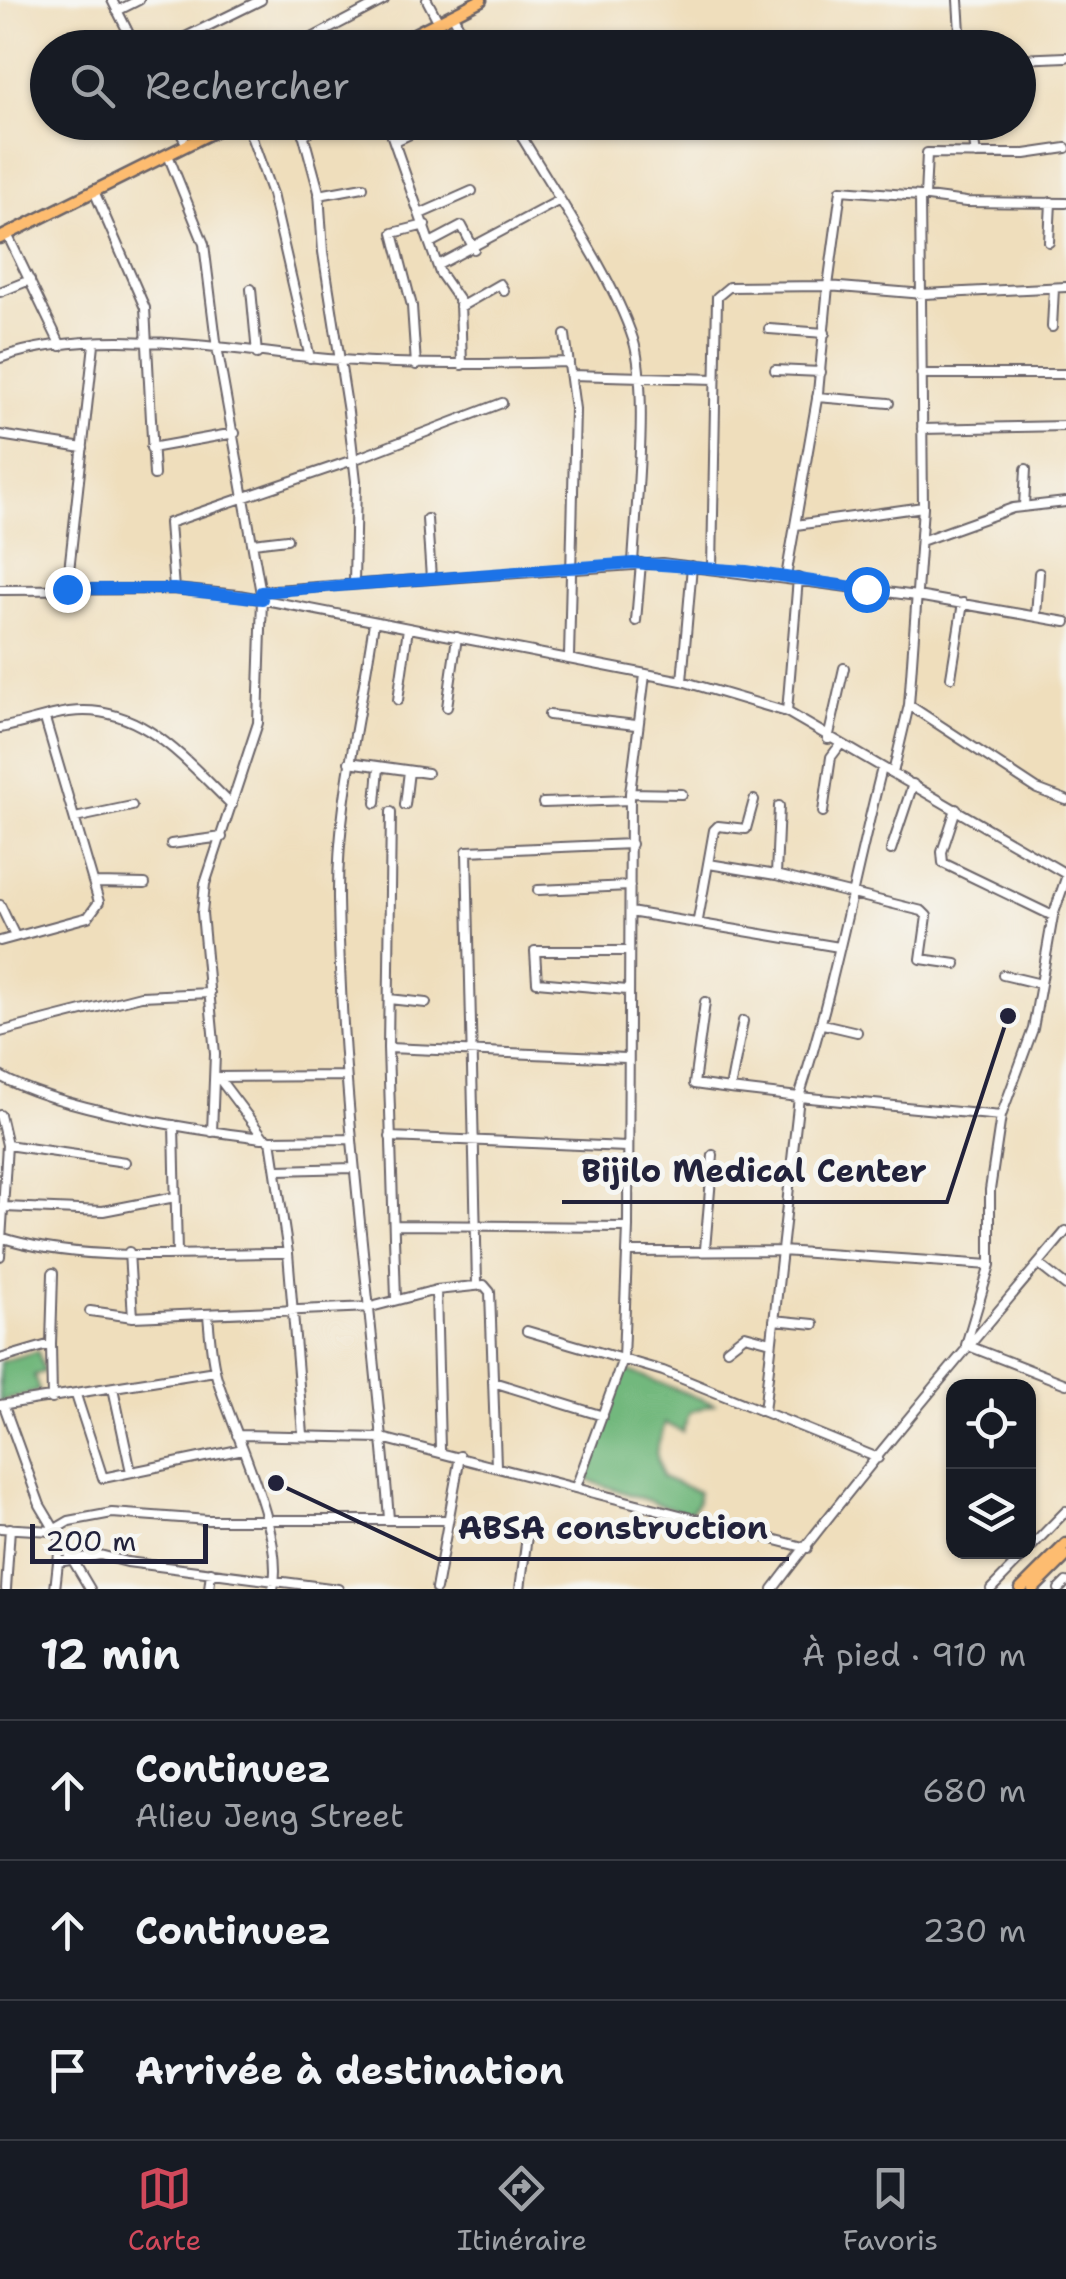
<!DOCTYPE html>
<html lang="fr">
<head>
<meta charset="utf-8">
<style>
	:root { --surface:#171b24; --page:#242831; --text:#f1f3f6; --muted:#9ea1a6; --line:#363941; --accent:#d1495b }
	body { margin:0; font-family:"Shantell Sans",sans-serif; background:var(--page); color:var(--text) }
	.controls { position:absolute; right:30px; bottom:30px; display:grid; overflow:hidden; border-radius:20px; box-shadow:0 2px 8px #0004 }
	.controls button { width:90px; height:90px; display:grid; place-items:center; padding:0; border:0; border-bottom:2px solid var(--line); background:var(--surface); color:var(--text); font:50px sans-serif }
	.scale { position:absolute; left:30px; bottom:25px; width:178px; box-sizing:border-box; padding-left:10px; border:5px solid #22223b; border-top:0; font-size:28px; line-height:35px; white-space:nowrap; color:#22223b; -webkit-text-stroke:8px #f6f6f2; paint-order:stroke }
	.stop { position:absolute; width:30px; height:30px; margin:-22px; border:8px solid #1a73e8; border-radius:50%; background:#fff }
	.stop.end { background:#1a73e8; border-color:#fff; box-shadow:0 2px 10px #0008 }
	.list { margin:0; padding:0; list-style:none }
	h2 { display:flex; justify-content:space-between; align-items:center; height:130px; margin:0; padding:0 40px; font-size:42px }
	h2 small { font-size:32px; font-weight:400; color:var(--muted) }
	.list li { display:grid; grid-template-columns:65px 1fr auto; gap:30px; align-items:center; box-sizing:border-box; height:140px; padding:0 40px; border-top:2px solid var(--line) }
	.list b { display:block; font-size:38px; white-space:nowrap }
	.list p { margin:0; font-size:32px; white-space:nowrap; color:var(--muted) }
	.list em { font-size:32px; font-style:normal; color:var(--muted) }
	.icon { flex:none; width:55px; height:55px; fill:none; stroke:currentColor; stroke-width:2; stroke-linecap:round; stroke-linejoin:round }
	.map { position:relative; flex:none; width:1066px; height:1589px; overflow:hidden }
	.search { position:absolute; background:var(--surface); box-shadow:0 2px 8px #0004; left:30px; right:30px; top:30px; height:110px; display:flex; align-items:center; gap:25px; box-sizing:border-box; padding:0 35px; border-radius:55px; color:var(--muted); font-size:38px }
	.sheet { height:550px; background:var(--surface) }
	nav { display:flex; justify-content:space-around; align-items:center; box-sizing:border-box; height:140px; border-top:2px solid var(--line); background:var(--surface); font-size:28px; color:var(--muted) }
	nav a { display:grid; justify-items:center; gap:5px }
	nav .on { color:var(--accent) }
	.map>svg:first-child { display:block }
	.forest { fill:#72b87d; stroke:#4a6d5c; stroke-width:2.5 }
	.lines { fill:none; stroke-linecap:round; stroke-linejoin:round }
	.minor-casing { stroke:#6a6468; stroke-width:12 }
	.major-casing { stroke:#6a6468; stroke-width:15 }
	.minor { stroke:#fff; stroke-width:8 }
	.major { stroke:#fdbc70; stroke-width:10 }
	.route { stroke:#1a73e8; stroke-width:12 }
	.leader { fill:none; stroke:#22223b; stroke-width:4 }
	.callout-dot { fill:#22223b; stroke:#f6f6f2; stroke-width:4 }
	.callout-label { font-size:32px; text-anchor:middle; font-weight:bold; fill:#22223b; stroke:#f6f6f2; stroke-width:10; stroke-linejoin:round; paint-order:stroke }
</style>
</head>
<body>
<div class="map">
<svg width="1066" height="1589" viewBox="0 0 1066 1589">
	<rect width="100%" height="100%" fill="#f6f6f2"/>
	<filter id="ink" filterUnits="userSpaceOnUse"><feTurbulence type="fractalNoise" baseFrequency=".01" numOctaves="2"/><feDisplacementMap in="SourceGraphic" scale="20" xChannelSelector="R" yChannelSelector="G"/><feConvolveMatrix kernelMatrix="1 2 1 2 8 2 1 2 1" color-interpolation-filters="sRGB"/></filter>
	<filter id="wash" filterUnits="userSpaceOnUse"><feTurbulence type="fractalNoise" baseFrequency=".0048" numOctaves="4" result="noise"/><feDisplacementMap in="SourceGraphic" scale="40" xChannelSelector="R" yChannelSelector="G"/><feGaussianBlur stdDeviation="2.25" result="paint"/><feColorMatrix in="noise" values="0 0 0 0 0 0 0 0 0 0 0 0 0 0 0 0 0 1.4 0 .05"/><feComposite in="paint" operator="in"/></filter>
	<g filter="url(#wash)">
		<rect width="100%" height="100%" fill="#efdebc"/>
		<path class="forest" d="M 38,1351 L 44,1372 L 34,1375 L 39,1391 L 0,1402 L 0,1362 Z
			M 624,1369 L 714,1404 L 690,1412 L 682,1432 L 665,1423 L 656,1452 L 662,1477 L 698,1492 L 698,1502 L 688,1514 L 587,1480 Z"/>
	</g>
	<g filter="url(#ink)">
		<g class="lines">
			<g class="minor-casing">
				<path id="minor" d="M 112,0 L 136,48
					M 427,0 L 438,21
					M 958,0 L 961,48
					M 117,11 L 139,0
					M 452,14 L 471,48
					M 163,48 L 261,0
					M 293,48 L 384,0
					M 1018,59 L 1066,57
					M 175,122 L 187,145
					M 246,122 L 272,194 L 310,358
					M 300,122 L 319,192 L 323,252 L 348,412 L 356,481 L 354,584
					M 387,122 L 440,273 L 460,302 L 462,365
					M 513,122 C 549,185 611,272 633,339 C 649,387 636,508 633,563
					M 971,122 L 976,154
					M 303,135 L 329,122
					M 395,141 L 436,122
					M 168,155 L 204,244 L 216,341 L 262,599 L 258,723 L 205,884 L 202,913 L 215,1054 L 212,1132
					M 94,191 L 145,308 L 154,475
					M 319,195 L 363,187
					M 925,197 L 927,153 L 1025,154 L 1066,148
					M 420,214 L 472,191
					M 7,234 L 61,346
					M 1049,242 L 1051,202
					M 430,243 L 462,226 L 474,249
					M 438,265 L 558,201
					M 251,289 L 257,354
					M 0,292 L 30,280
					M 460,307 L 500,284 L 504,291
					M 1052,327 L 1054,288
					M 769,329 L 825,333
					M 565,335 L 575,409 L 569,657
					M 0,358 C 99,323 237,352 341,360 C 417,366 493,364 569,362
					M 416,365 L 412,306 L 393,233 L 425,225
					M 775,370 L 821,372
					M 921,374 L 1066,374
					M 571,375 L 715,379
					M 817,397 L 889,403
					M 922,429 L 1066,426
					M 0,435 L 83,448
					M 151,448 L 235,433
					M 1024,506 L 1026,469
					M 427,519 L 431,578
					M 796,525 L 923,507
					M 921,541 L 1013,508 L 1066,502
					M 253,543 L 287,539
					M 712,568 L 717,297 L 729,287 L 828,286 L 841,190 L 920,196
					M 786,577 L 818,393 L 828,286 L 924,294 L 1066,287
					M 67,589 L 94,344
					M 174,589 L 169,523 L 353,460 L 502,403
					M 0,590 L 174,589 L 239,595 L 682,681 L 787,712 L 1066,874
					M 261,591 L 662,563 L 917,596 L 1066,622
					M 1036,616 L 1039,573
					M 636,621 L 641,563
					M 374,622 C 361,714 337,805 338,899 C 341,1107 373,1312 389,1519
					M 951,677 L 963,603
					M 682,681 L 692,566
					M 398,700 L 408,628
					M 909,705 L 1037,789 L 1066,800
					M 447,707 L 457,637
					M 787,712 L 798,578
					M 549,715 L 636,725
					M 0,728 C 23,724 46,715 69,712 C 140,702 186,761 232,805
					M 828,739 L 844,668
					M 349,762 L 427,773
					M 882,768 C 854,878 834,989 799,1097 L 1001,1116
					M 893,773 L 909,705 L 923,507 L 920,196 L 966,202 L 1066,203
					M 630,793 L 682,794
					M 376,803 L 379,767
					M 543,803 L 630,800
					M 405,805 L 409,771
					M 956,809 L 942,852 L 943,863 L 1053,916
					M 391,812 L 388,1048 L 396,1299
					M 823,812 L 831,757 L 840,745
					M 75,818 L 132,806
					M 171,844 L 222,837
					M 891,850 L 913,784
					M 709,864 L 776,875 L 922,911 L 927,916 L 921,959 L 956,964
					M 776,875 L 779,806
					M 1066,878 L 1053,916 L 1033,1029 L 1001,1116 L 990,1190 L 990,1265 L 966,1345 L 1066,1384
					M 96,883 L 145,884
					M 538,890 L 630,886
					M 0,905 L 15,936
					M 630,912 L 839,947
					M 698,920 L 714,830 L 718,826 L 746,829 L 754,800
					M 0,941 L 88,917 L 99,902 L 45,719
					M 1003,975 L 1041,984
					M 627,990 L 537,982 L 535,951 L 629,951
					M 389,999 L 426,1003
					M 705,1002 L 694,1084 L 730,1089 L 743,1021
					M 823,1024 L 857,1032
					M 0,1032 L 141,996 L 210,993
					M 388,1048 L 626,1058
					M 0,1076 C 58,1109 194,1130 262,1138
					M 216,1077 L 346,1076
					M 218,1077 L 264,1138 L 271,1140 L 288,1253 L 303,1434
					M 730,1089 L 799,1097 L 764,1412
					M 0,1115 L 7,1145 L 0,1256
					M 174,1125 L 177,1254
					M 390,1137 L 626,1147
					M 271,1140 L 349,1139
					M 7,1145 L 125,1162
					M 278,1170 L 353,1168
					M 4,1207 L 103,1211 L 175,1197
					M 395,1225 L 628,1227 L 630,793 L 645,675
					M 0,1237 C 87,1265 196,1252 288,1253
					M 705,1249 L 713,1155
					M 129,1252 L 133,1317
					M 628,1252 L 781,1251 L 990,1265
					M 1038,1264 L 1066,1286
					M 477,1284 L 467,851 L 631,844
					M 436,1290 L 440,1449
					M 90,1311 L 133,1317 L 371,1307 L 436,1290 L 484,1285 L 490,1292 L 496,1466
					M 208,1315 C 210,1336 211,1358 217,1378 C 233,1432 286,1535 273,1589
					M 774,1320 L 814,1324
					M 527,1331 L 663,1371 L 878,1458
					M 51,1344 L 52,1399
					M 727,1349 L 745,1335 L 771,1342
					M 0,1359 L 51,1344 L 53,1273
					M 493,1382 L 603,1416
					M 113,1388 L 131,1472
					M 76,1395 L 103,1478 L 243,1449
					M 0,1405 L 215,1371
					M 4,1406 L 40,1505 L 90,1589
					M 237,1435 L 382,1438 L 807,1548
					M 576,1487 L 623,1359 L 628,1227
					M 0,1528 L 52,1531 L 69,1521 L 112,1513 L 208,1520 L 448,1520
					M 1028,1550 L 1066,1511
					M 58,1562 L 100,1555 L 127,1562 L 338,1589
					M 6,1589 L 10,1528
					M 55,1589 L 60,1544
					M 209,1589 L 211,1572
					M 436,1589 L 460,1456
					M 520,1589 L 527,1536
					M 773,1589 C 866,1466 967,1348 1066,1231
					M 991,1589 L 1027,1552
					M 1059,1589 L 1066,1582"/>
			</g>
			<g class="major-casing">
				<path id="major" d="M 387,48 L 481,0
					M 0,238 L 233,122
					M 1021,1589 L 1066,1544
					M 1033,1589 L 1066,1556"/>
			</g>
			<use href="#minor" class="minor"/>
			<use href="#major" class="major"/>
		</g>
	</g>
	<g class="lines" filter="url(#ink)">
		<path class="route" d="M 67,589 L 174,589 L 262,599 L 261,592 L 633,563 L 746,571 L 866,589"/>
	</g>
	<path class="leader" d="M1008 1016L947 1202H562M276 1483L438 1559H789"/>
	<g class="callout-dot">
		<circle cx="1008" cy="1016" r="10"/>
		<circle cx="276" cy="1483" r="10"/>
	</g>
	<g class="callout-label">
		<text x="754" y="1182">Bijilo Medical Center</text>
		<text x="613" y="1539">ABSA construction</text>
	</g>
</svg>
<div class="controls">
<button><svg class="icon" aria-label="locate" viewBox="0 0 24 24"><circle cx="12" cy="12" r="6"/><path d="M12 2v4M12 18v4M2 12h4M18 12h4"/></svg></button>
<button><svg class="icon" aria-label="layers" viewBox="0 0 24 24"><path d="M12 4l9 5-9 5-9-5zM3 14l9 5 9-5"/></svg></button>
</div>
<div class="scale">200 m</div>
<div class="stop" style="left:866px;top:589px"></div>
<div class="stop end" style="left:67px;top:589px"></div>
<div class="search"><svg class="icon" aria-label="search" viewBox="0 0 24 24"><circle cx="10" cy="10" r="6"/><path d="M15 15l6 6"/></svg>Rechercher</div>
</div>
<section class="sheet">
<h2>12 min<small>À pied · 910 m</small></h2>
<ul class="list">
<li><svg class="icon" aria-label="ahead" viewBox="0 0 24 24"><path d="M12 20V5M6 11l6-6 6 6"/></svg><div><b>Continuez</b><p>Alieu Jeng Street</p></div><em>680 m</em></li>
<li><svg class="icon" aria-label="ahead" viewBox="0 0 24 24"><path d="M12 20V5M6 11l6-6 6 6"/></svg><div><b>Continuez</b></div><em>230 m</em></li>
<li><svg class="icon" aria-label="arrive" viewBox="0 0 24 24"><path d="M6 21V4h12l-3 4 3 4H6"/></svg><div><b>Arrivée à destination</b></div></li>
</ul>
</section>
<nav>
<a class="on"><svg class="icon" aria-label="map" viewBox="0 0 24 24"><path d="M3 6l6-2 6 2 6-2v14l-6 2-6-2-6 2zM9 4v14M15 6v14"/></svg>Carte</a>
<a><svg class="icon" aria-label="directions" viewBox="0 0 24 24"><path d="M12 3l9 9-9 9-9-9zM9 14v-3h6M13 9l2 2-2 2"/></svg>Itinéraire</a>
<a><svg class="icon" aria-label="saved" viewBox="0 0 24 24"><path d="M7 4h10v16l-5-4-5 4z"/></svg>Favoris</a>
</nav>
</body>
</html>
